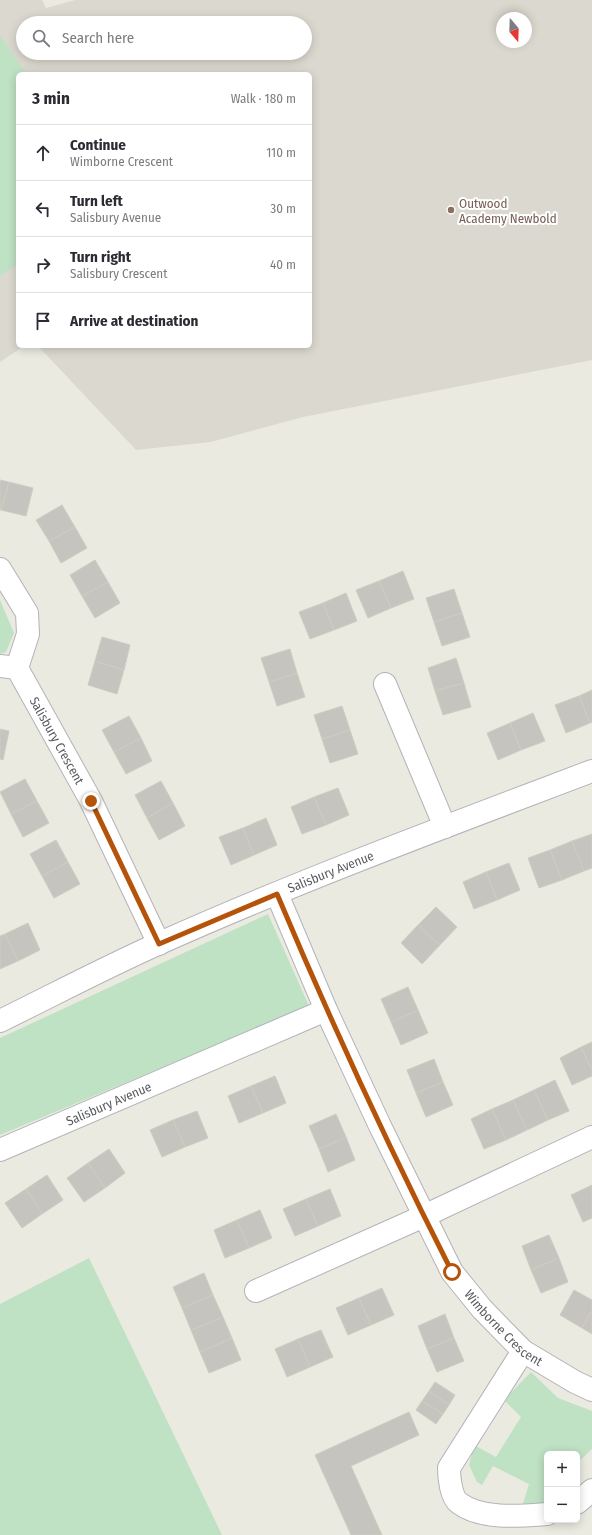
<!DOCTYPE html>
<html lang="en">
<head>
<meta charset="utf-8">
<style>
	:root { --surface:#fff; --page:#f7f7f7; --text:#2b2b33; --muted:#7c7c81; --line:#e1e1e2 }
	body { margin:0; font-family:"Fira Sans Condensed",sans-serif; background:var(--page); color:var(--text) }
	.controls { position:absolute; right:12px; bottom:12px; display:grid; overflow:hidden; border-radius:6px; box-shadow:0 2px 10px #0003 }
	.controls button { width:36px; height:36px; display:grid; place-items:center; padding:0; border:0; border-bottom:1px solid var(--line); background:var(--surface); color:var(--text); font:20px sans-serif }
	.compass { position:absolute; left:496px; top:12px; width:36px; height:36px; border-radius:50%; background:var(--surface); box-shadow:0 2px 10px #0003; rotate:161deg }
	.stop { position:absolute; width:12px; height:12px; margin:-9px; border:3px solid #b45309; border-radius:50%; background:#fff }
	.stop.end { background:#b45309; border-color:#fff; box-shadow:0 1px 4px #0008 }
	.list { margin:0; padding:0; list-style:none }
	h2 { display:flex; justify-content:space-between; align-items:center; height:52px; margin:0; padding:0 16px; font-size:17px }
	h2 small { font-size:13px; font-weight:400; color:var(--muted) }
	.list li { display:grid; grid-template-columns:26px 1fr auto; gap:12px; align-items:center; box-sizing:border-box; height:56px; padding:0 16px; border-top:1px solid var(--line) }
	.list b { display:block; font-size:15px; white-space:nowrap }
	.list p { margin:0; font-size:13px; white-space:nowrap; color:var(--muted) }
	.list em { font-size:13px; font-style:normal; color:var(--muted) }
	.icon { flex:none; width:22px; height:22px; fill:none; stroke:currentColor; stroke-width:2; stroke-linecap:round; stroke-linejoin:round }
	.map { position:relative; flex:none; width:592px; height:1535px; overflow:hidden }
	.search { position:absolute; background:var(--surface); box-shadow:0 2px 10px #0003; left:16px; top:16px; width:296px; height:44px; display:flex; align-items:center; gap:10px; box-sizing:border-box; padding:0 14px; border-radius:22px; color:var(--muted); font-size:15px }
	.panel { position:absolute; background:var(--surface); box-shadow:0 2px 10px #0003; left:16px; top:72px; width:296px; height:276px; border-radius:6px }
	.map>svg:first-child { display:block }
	.education { fill:#dbd9cf; fill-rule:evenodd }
	.green { fill:#bfe1c4 }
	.building { fill:#c6c4be; stroke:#cfccc0 }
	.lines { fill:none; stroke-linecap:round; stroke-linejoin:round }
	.street-casing { stroke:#b2b3b7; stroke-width:24 }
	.street { stroke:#fff; stroke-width:22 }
	.route { stroke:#b45309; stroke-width:5 }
	.education-dot { fill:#8d6e63; stroke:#fff; stroke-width:1.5 }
	.labels { text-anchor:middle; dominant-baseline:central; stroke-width:4; stroke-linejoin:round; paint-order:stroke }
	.education-label { font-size:13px; fill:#785e54; stroke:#fff; text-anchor:start }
	.street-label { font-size:13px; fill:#595c60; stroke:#fff }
</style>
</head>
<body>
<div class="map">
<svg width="592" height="1535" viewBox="0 0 592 1535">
	<rect width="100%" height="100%" fill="#ebeae1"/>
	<path class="education" d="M 0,0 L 42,0 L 46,8 L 75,0 L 592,0 L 592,360 L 303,417 L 211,442 L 136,450 L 38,346 L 310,346 L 310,74 L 18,74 L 18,346 L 24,346 L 0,362 ZM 502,18 L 526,18 L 526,42 L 502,42 ZM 23,23 L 305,23 L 305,53 L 23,53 Z"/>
	<path class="green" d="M 0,36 L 27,74 L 18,74 L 18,264 L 0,276 Z
		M 0,600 L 14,633 L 6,652 L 0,654 Z
		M 268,914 L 309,1006 L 0,1135 L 0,1038 Z
		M 89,1258 L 222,1535 L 0,1535 L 0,1304 Z
		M 531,1372 L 558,1398 L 592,1411 L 592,1449 L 577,1463 L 577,1454 L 547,1454 L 547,1507 L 522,1507 L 529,1484 L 493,1466 L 482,1485 L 477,1482 L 469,1465 L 474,1445 L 496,1457 L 521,1417 L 504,1400 Z"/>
	<path class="building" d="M 0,480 L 9,482 L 1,510 L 0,510 Z
		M 9,482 L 33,488 L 26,516 L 1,510 Z
		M 62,505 L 75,527 L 49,541 L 36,520 Z
		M 75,527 L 87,548 L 61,563 L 49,541 Z
		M 95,560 L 108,582 L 82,596 L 70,575 Z
		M 403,571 L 414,599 L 391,608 L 379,581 Z
		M 379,581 L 391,608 L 368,618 L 356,590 Z
		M 108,582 L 120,603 L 95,618 L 82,596 Z
		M 454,589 L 462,613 L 434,622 L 426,598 Z
		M 346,593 L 357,621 L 334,630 L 323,603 Z
		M 323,603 L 334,630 L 310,639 L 299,612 Z
		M 462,613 L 470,637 L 442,646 L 434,622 Z
		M 102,637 L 130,645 L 124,670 L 95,661 Z
		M 290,649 L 297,673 L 269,682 L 261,658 Z
		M 456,658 L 464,683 L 435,691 L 428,668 Z
		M 95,661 L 124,670 L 117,694 L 88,685 Z
		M 297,673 L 305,697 L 277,706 L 269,682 Z
		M 464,683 L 471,707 L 443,715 L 435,691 Z
		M 592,690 L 592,722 L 590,723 L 579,696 Z
		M 579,696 L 590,723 L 566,733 L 555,705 Z
		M 342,706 L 350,730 L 322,739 L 314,715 Z
		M 533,713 L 545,741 L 521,750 L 510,723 Z
		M 129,716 L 141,738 L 114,752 L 102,730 Z
		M 510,723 L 521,750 L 498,760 L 487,733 Z
		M 0,729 L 9,731 L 3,760 L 0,759 Z
		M 350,730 L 358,754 L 330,763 L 322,739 Z
		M 141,738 L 152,761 L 126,774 L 114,752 Z
		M 25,779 L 37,801 L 11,814 L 0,792 Z
		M 161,781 L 173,803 L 147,818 L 135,795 Z
		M 338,788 L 349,815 L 326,825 L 314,797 Z
		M 314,797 L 326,825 L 302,834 L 291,807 Z
		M 37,801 L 49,823 L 23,837 L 11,814 Z
		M 173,803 L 185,826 L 159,840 L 147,818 Z
		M 266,818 L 277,845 L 254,855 L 243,828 Z
		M 243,828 L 254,855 L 231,865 L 219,837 Z
		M 592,834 L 592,868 L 584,871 L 572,841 Z
		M 56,840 L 68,862 L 42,876 L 30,854 Z
		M 572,841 L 584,871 L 562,880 L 550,850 Z
		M 550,850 L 562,880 L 539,888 L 528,858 Z
		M 68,862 L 80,884 L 54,898 L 42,876 Z
		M 509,863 L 520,890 L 497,900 L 486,872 Z
		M 486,872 L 497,900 L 474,909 L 463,882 Z
		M 436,907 L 457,927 L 440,945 L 418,925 Z
		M 28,923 L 40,950 L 18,961 L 5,934 Z
		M 418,925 L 440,945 L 422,964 L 401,943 Z
		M 5,934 L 18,961 L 0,969 L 0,936 Z
		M 408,987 L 418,1010 L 391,1022 L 381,999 Z
		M 418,1010 L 428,1033 L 401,1045 L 391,1022 Z
		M 592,1042 L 592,1070 L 581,1047 Z
		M 581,1047 L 592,1070 L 592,1076 L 572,1085 L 560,1058 Z
		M 434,1059 L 443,1082 L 416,1093 L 407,1070 Z
		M 275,1076 L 286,1103 L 263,1113 L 251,1086 Z
		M 555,1080 L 569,1111 L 548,1120 L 534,1090 Z
		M 443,1082 L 453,1105 L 426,1117 L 416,1093 Z
		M 251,1086 L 263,1113 L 239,1123 L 228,1096 Z
		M 534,1090 L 548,1120 L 527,1130 L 513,1100 Z
		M 513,1100 L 527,1130 L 506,1140 L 492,1109 Z
		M 492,1109 L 506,1140 L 484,1149 L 471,1119 Z
		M 197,1111 L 208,1138 L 185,1147 L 173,1120 Z
		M 336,1114 L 346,1137 L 319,1149 L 309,1126 Z
		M 173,1120 L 185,1147 L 162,1157 L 150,1130 Z
		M 346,1137 L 355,1160 L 328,1172 L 319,1149 Z
		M 109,1149 L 125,1173 L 105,1188 L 88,1163 Z
		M 88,1163 L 105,1188 L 84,1202 L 67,1178 Z
		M 47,1175 L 63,1200 L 42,1214 L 26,1189 Z
		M 592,1185 L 592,1218 L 583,1222 L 571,1195 Z
		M 26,1189 L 42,1214 L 22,1228 L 5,1203 Z
		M 330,1189 L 341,1216 L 318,1226 L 306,1199 Z
		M 306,1199 L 318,1226 L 295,1236 L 283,1209 Z
		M 260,1210 L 272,1238 L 249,1248 L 237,1220 Z
		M 237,1220 L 249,1248 L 225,1258 L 214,1230 Z
		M 549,1235 L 559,1258 L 531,1270 L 522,1246 Z
		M 559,1258 L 568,1282 L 541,1293 L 531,1270 Z
		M 204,1273 L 213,1295 L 182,1308 L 173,1287 Z
		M 382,1288 L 394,1315 L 371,1325 L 359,1298 Z
		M 574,1290 L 592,1300 L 592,1310 L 582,1328 L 560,1315 Z
		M 213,1295 L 223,1317 L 191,1330 L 182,1308 Z
		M 359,1298 L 371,1325 L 348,1335 L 336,1308 Z
		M 592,1310 L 592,1334 L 582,1328 Z
		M 445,1314 L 454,1338 L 427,1349 L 418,1326 Z
		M 223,1317 L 232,1338 L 200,1352 L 191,1330 Z
		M 321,1330 L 333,1357 L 310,1367 L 298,1339 Z
		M 232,1338 L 241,1360 L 209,1373 L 200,1352 Z
		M 454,1338 L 464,1361 L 437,1372 L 427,1349 Z
		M 298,1339 L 310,1367 L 287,1377 L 275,1349 Z
		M 435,1382 L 455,1395 L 449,1405 L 429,1391 Z
		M 429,1391 L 449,1405 L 443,1414 L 422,1401 Z
		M 422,1401 L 443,1414 L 436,1424 L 416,1410 Z
		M 409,1412 L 419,1435 L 351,1466 L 382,1535 L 351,1535 L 315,1455 Z"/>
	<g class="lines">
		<g class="street-casing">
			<g id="street">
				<path d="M 0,569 L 27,613 L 28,634 L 17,668"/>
				<path id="s1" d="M 0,666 L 17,668 L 91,801 L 159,944"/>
				<path d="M 385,684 L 445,827"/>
				<path id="s2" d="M 277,894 L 326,1010 L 380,1126 L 452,1272 L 482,1309 L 523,1351 L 575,1382 L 592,1390"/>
				<path id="s3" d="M 0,1021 C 53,995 106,967 160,943 C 301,880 447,826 592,771"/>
				<path id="s4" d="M 0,1150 L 326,1010"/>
				<path d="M 256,1291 L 424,1216 L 592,1137"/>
				<path d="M 523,1351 L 449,1468 C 449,1478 451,1497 459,1503 C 481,1520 521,1516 547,1514"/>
				<path d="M 577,1503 L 592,1490"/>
			</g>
		</g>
		<use href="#street" class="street"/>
	</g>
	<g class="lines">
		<path class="route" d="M 91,801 L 159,944 L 277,894 C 331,1022 389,1148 452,1272"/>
	</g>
	<circle class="education-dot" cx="451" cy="210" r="4"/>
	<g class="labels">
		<g class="education-label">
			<text x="459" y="203">Outwood<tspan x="459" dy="15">Academy Newbold</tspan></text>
		</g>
		<g class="street-label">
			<text stroke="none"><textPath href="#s1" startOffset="100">Salisbury Crescent</textPath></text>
			<text stroke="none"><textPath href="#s3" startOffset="363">Salisbury Avenue</textPath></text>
			<text stroke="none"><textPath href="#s4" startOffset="118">Salisbury Avenue</textPath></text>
			<text stroke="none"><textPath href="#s2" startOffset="493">Wimborne Crescent</textPath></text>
		</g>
	</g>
</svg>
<div class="controls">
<button>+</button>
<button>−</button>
</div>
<svg class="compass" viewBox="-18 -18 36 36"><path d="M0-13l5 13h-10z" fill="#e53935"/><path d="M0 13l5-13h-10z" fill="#7c7c81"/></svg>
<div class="stop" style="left:452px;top:1272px"></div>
<div class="stop end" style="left:91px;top:801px"></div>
<div class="search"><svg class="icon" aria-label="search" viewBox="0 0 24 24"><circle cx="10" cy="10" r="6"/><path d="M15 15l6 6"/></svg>Search here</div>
<section class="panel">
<h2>3 min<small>Walk · 180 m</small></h2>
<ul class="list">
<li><svg class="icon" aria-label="ahead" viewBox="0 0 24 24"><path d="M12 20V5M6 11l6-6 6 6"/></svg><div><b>Continue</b><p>Wimborne Crescent</p></div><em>110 m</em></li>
<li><svg class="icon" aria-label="left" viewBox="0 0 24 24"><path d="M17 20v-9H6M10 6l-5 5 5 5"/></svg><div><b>Turn left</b><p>Salisbury Avenue</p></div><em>30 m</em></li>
<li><svg class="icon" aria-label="right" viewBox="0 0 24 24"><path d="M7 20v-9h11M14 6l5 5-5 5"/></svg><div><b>Turn right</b><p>Salisbury Crescent</p></div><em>40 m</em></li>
<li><svg class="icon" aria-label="arrive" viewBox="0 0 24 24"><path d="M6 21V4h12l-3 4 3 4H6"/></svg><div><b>Arrive at destination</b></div></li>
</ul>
</section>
</div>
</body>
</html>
